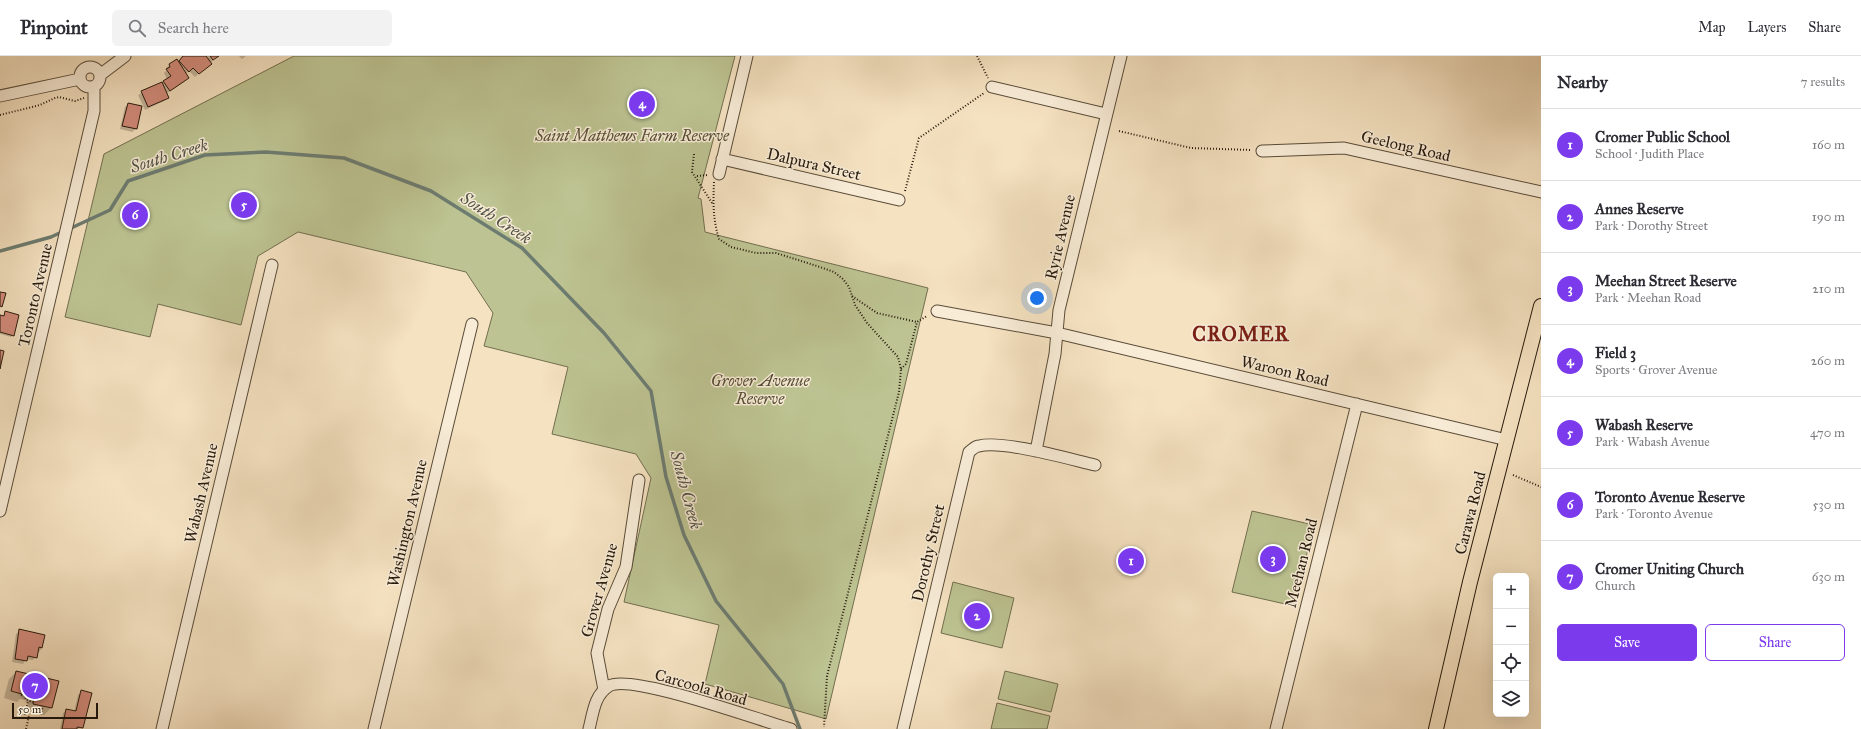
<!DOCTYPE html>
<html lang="en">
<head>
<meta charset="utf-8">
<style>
	:root { --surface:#fff; --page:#f2f2f3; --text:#2b2b33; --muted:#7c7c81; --line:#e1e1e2; --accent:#7c3aed }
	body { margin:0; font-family:"IM FELL Great Primer",serif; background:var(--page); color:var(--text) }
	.controls { position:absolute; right:12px; bottom:12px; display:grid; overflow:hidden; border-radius:6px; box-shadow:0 4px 16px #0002 }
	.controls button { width:36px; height:36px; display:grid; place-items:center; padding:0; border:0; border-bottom:1px solid var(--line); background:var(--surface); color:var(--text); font:20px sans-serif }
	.scale { position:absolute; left:12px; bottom:10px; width:86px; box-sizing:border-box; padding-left:4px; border:2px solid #271a0c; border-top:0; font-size:11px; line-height:14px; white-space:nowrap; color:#271a0c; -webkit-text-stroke:3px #f8ecd7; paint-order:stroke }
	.you { position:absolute; left:1037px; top:242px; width:14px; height:14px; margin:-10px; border:3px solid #fff; border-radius:50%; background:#1a73e8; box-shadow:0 0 0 6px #1a73e833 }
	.badge { display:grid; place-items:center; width:26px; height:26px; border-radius:50%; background:var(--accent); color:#fff; font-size:13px; font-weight:700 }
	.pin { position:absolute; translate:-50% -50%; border:2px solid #fff; box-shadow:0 1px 4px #0006 }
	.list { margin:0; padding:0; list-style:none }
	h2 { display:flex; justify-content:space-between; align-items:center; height:52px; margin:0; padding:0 16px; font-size:17px }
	h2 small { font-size:13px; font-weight:400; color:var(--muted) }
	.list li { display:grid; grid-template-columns:26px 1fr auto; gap:12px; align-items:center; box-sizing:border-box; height:72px; padding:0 16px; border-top:1px solid var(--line) }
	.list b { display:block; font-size:15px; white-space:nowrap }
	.list p { margin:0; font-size:13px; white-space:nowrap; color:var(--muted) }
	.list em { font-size:13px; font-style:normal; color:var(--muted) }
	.actions { display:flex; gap:8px; padding:12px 16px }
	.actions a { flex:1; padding:9px 0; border:1px solid var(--accent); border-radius:6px; text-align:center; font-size:14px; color:var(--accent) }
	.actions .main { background:var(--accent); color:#fff }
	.icon { flex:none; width:22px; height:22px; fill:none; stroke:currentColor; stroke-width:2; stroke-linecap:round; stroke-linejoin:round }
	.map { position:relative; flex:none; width:1541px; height:673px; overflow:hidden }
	header { display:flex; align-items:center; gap:24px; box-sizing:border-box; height:56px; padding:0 20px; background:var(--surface); border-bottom:1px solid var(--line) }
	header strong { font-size:19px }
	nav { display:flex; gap:22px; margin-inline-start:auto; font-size:14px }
	.search { width:280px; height:36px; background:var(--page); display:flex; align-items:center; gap:10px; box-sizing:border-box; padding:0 14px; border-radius:6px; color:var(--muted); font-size:15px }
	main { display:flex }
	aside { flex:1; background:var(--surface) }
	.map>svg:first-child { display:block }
	.green { fill:#bdc392; stroke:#726e4f }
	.shadow { fill:#0003 }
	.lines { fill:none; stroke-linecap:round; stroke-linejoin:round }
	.stream { stroke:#6d7c71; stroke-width:3.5 }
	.building { fill:#d58d7e; stroke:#271a0c }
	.minor-casing { stroke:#5a4c39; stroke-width:13 }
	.major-casing { stroke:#271a0c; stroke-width:16 }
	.path { stroke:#271a0c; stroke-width:2; stroke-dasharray:1 2; stroke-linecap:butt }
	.minor { stroke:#f8ecd7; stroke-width:11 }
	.major { stroke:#f5e2c1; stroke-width:14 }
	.labels { text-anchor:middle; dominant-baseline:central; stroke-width:3; stroke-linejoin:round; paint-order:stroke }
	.park-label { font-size:16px; font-style:italic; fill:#544d34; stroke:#f8ecd7 }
	.street-label { font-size:16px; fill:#271a0c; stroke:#f8ecd7 }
	.water-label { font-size:17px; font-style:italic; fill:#505347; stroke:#f8ecd7 }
	.district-label { font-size:20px; font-weight:bold; letter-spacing:1px; fill:#7a1f14; stroke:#f8ecd7 }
</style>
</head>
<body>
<header>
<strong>Pinpoint</strong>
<div class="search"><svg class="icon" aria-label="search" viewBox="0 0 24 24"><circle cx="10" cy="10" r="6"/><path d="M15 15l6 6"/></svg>Search here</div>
<nav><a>Map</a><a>Layers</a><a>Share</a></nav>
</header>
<main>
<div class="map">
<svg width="1541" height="673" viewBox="0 0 1541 673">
	<rect width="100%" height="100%" fill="#f5e2c1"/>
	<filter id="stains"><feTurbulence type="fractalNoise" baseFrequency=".005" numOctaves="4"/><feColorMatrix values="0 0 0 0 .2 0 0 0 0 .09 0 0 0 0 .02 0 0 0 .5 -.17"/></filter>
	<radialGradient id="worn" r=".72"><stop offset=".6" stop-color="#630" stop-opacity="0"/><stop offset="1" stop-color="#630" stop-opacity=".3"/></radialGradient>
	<path class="green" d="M 294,0 L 735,0 L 698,142 L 701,143 L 705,176 L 928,232 L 826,663 L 705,628 L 719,569 L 624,546 L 651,422 L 636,398 L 552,378 L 568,311 L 484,290 L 493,257 L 466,216 L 298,176 L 258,200 L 241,269 L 158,248 L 150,281 L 65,261 L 104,98 Z
		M 1252,455 L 1314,469 L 1294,550 L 1232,536 Z
		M 953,526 L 1014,542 L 1002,592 L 941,577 Z
		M 1005,615 L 1058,628 L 1051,656 L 998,643 Z
		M 997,647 L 1050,660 L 1047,673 L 991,673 Z"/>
	<path class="shadow" d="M 182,0 L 218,0 L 195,21 L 189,15 L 186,18 L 185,25 L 166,38 L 168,42 L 164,45 L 145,54 L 138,39 L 167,23 L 164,17 L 167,14 L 166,12 L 176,4 L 178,7 Z
		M 239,0 L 246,0 L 242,3 Z
		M 128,48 L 141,51 L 136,73 L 132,76 L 120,73 L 125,51 Z
		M 5,257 L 13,279 L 11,281 L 0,278 L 0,260 L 3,261 Z
		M 20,574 L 42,592 L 33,604 L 26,603 L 23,608 L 12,606 L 16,578 Z
		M 16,616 L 51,652 L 44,659 L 26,655 L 29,644 L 20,643 L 17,646 L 4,642 L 9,623 Z
		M 82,635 L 82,672 L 60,673 L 63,657 L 67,654 L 74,656 L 78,639 Z"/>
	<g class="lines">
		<path class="stream" d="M 69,173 L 110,154 L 128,125 L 205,99 L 266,96 L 344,102 L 431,135 L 522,192 L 604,277 L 651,335 L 666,421 L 684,479 L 716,545 L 783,628 L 800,673
			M 0,195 L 51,181 L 64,175"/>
	</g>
	<path class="building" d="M 183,0 L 206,0 L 212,8 L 199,18 L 193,12 L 189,16 L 179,5 Z
		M 210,0 L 219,0 L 213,4 Z
		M 177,3 L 189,22 L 170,35 L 163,25 L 171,20 L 166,13 L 170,11 L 169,8 Z
		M 162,26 L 169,42 L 148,51 L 141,35 Z
		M 128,47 L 142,50 L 137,73 L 122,70 Z
		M 0,236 L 6,237 L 2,251 L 0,250 Z
		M 5,255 L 19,259 L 14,280 L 0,276 L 0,259 L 4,260 Z
		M 0,294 L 4,295 L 0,313 Z
		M 19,573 L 45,579 L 42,592 L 39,591 L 37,602 L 28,600 L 27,605 L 15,603 Z
		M 16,615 L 59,625 L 52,652 L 33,648 L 35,637 L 26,635 L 25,639 L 11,635 Z
		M 81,634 L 92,637 L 83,672 L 77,671 L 77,673 L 62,673 L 66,653 L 76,655 Z"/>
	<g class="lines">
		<g class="minor-casing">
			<path id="minor" d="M80 21a10 10 0 1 1 20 0a10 10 0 1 1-20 0Z
				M 100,19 L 125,0
				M 992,31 L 1106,58
				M 0,40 L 80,23
				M 1262,95 L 1344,92 L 1541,136
				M 722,103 L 899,144
				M 719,118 L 747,0
				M 937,255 L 1057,277 L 1507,384
				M 1036,395 L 1055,298 L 1059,254 L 1121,0
				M 0,455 L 94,55 L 94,30
				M 604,634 L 597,597 L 608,553 L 626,511 L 639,424
				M 162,673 L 272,209
				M 374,673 L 472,268
				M 589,673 C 593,658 594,639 609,630 C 631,617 761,665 791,673
				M 903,673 L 969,396 C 972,394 975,390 979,390 C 1003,384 1069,403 1095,409
				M 1276,673 L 1357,348"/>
		</g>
		<g class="major-casing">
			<path id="major" d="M 1436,673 L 1470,526 L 1541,250"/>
		</g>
		<path class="path" d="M 977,0 L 988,22
			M 0,59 L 40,49 L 55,42 L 59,41 L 75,45 L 84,42
			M 1119,75 L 1191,92 L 1251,94
			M 694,98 L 692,116 L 712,147
			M 697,120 L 708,119
			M 714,126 C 713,147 713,164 719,183 L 731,191 L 756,197 L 776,197 L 820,211 L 834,216 L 843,223 L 849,231 L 855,249 L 867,267 L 898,301 L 901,313 L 899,336 L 827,620 L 824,671
			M 905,135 L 919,82 L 984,37
			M 852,240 L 877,257 L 917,266
			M 901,313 L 906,308 L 917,266 L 927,260
			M 1513,419 L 1541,431
			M 21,639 L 25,640 L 26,644 L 33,646
			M 25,659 L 28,645
			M 40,662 L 43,650
			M 26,673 L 29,660"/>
		<use href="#minor" class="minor"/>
		<use href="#major" class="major"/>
	</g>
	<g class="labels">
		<g class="park-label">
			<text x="632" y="79">Saint Matthews Farm Reserve</text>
			<text x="760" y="324">Grover Avenue<tspan x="760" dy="18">Reserve</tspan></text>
		</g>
		<g class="street-label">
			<text transform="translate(1406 90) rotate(13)">Geelong Road</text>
			<text transform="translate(814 108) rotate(13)">Dalpura Street</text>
			<text transform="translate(1060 181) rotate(-77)">Ryrie Avenue</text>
			<text transform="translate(35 239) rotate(-77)">Toronto Avenue</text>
			<text transform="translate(1285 315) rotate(13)">Waroon Road</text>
			<text transform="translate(201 437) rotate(-77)">Wabash Avenue</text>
			<text transform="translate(1470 457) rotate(-76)">Carawa Road</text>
			<text transform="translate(407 467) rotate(-77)">Washington Avenue</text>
			<text transform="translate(928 497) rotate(-77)">Dorothy Street</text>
			<text transform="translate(1301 507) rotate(-76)">Meehan Road</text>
			<text transform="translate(599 534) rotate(-74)">Grover Avenue</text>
			<text transform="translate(701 631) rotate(16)">Carcoola Road</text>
		</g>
		<g class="water-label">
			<text transform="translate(169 100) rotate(-17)">South Creek</text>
			<text transform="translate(496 162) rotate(33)">South Creek</text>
			<text transform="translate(686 434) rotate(75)">South Creek</text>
		</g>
		<g class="district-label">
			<text x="1241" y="278">CROMER</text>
		</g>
	</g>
	<rect width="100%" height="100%" filter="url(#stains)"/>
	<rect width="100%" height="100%" fill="url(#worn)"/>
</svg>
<div class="controls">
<button>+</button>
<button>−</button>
<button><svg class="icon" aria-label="locate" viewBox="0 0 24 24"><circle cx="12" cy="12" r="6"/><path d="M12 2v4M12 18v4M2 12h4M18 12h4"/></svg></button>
<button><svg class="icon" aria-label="layers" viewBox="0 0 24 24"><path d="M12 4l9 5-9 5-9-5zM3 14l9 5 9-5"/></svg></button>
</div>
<div class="scale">50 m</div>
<div class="you"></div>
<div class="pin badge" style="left:1131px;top:505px">1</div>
<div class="pin badge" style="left:977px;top:560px">2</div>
<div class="pin badge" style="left:1273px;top:503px">3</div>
<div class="pin badge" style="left:642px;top:48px">4</div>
<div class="pin badge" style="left:244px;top:149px">5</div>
<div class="pin badge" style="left:135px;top:159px">6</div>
<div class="pin badge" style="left:35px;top:630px">7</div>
</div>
<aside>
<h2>Nearby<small>7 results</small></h2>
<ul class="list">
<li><span class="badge">1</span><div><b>Cromer Public School</b><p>School · Judith Place</p></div><em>160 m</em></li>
<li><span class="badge">2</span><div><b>Annes Reserve</b><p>Park · Dorothy Street</p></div><em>190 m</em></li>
<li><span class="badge">3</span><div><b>Meehan Street Reserve</b><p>Park · Meehan Road</p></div><em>210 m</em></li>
<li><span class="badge">4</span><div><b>Field 3</b><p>Sports · Grover Avenue</p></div><em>260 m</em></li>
<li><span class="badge">5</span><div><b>Wabash Reserve</b><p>Park · Wabash Avenue</p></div><em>470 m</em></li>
<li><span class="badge">6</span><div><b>Toronto Avenue Reserve</b><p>Park · Toronto Avenue</p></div><em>530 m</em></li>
<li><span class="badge">7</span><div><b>Cromer Uniting Church</b><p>Church</p></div><em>630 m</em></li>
</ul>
<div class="actions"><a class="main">Save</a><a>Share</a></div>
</aside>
</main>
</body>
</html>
